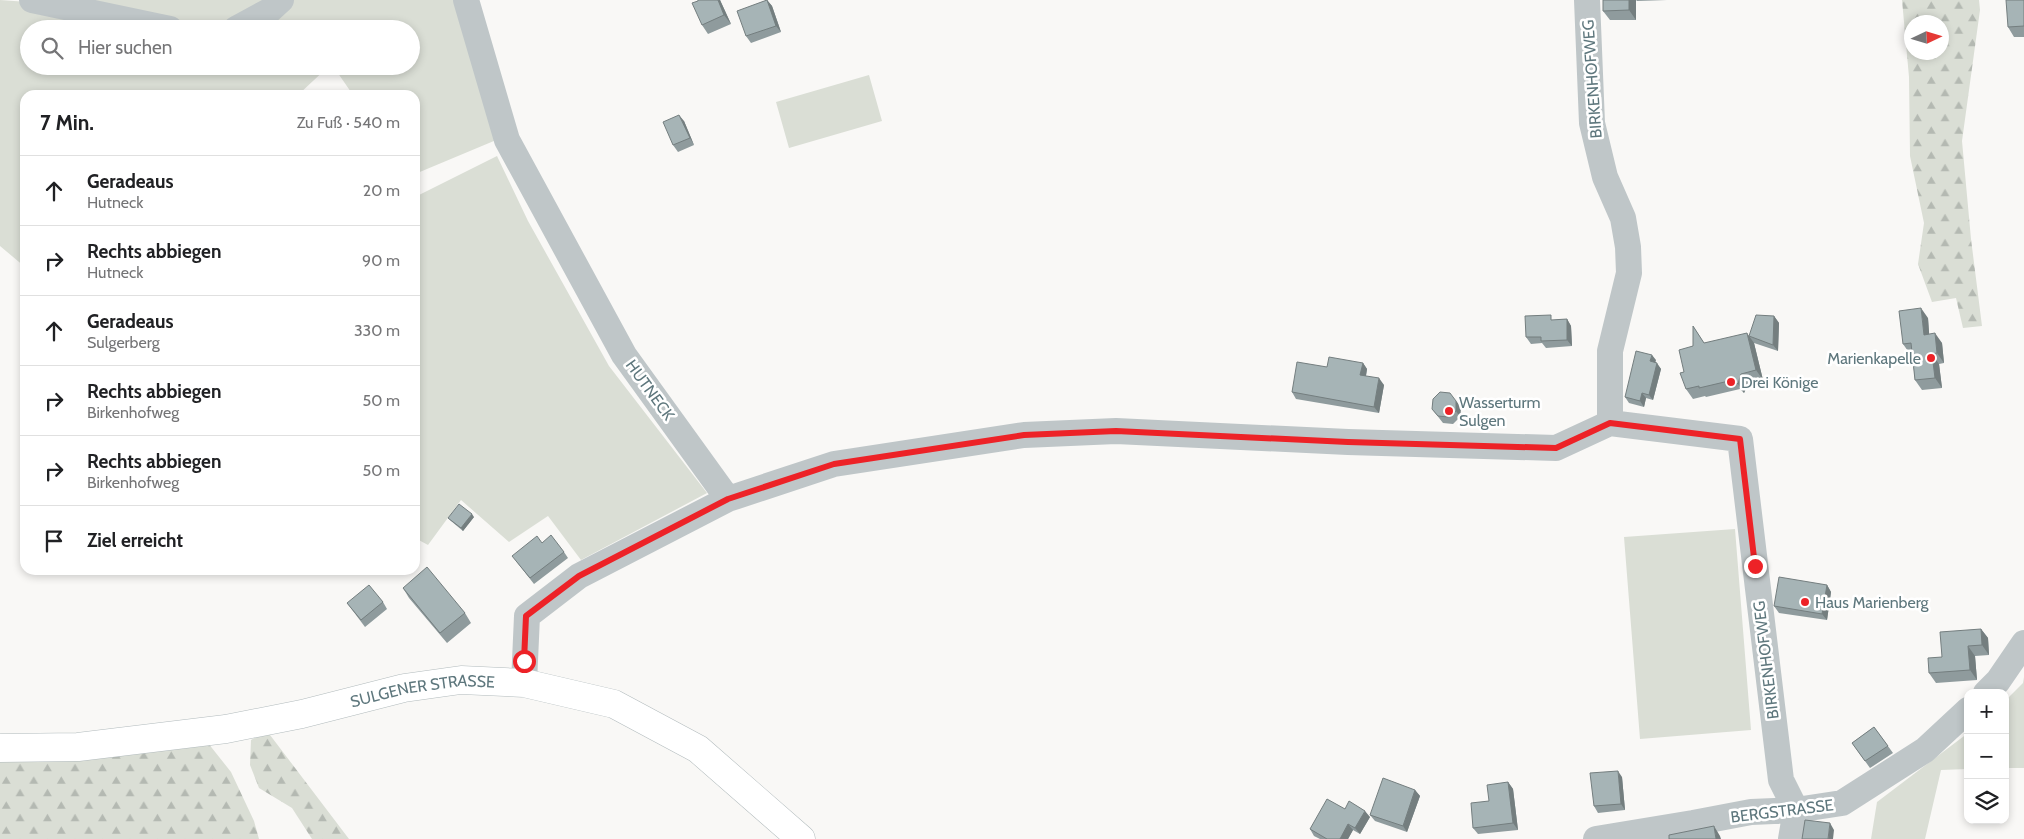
<!DOCTYPE html>
<html lang="de">
<head>
<meta charset="utf-8">
<style>
	:root { --surface:#fff; --page:#f2f2f2; --text:#202124; --muted:#757577; --line:#e0e0e0 }
	body { margin:0; font-family:Cabin,sans-serif; background:var(--page); color:var(--text) }
	.controls { position:absolute; right:15px; bottom:15px; display:grid; overflow:hidden; border-radius:10px; box-shadow:0 2px 8px #0003 }
	.controls button { width:45px; height:45px; display:grid; place-items:center; padding:0; border:0; border-bottom:1px solid var(--line); background:var(--surface); color:var(--text); font:25px sans-serif }
	.compass { position:absolute; left:1904px; top:15px; width:45px; height:45px; border-radius:50%; background:var(--surface); box-shadow:0 2px 8px #0003; rotate:86deg }
	.stop { position:absolute; width:15px; height:15px; margin:-11px; border:4px solid #ed2227; border-radius:50%; background:#fff }
	.stop.end { background:#ed2227; border-color:#fff; box-shadow:0 1px 5px #0008 }
	.list { margin:0; padding:0; list-style:none }
	h2 { display:flex; justify-content:space-between; align-items:center; height:65px; margin:0; padding:0 20px; font-size:21px }
	h2 small { font-size:16px; font-weight:400; color:var(--muted) }
	.list li { display:grid; grid-template-columns:32px 1fr auto; gap:15px; align-items:center; box-sizing:border-box; height:70px; padding:0 20px; border-top:1px solid var(--line) }
	.list b { display:block; font-size:19px; white-space:nowrap }
	.list p { margin:0; font-size:16px; white-space:nowrap; color:var(--muted) }
	.list em { font-size:16px; font-style:normal; color:var(--muted) }
	.icon { flex:none; width:28px; height:28px; fill:none; stroke:currentColor; stroke-width:2; stroke-linecap:round; stroke-linejoin:round }
	.map { position:relative; flex:none; width:2024px; height:839px; overflow:hidden }
	.search { position:absolute; background:var(--surface); box-shadow:0 2px 8px #0003; left:20px; top:20px; width:400px; height:55px; display:flex; align-items:center; gap:12px; box-sizing:border-box; padding:0 18px; border-radius:28px; color:var(--muted); font-size:19px }
	.panel { position:absolute; background:var(--surface); box-shadow:0 2px 8px #0003; left:20px; top:90px; width:400px; height:485px; border-radius:15px }
	.map>svg:first-child { display:block }
	.green { fill:#daded5 }
	.forest { fill:url(#forest-firs); fill-rule:evenodd }
	.lines { fill:none; stroke-linecap:round; stroke-linejoin:round }
	.major-casing { stroke:#b2bbbd; stroke-width:29 }
	.minor { stroke:#bfc6c8; stroke-width:26 }
	.major { stroke:#fff; stroke-width:28 }
	.wall { fill:#8f9b9d }
	.shaded-wall { fill:#747e7f }
	.building { fill:#a6b4b6; stroke:#747e7f }
	.route { stroke:#ed2227; stroke-width:6 }
	.poi-dot { fill:#ed2227; stroke:#fff; stroke-width:2 }
	.labels { text-anchor:middle; dominant-baseline:central; stroke-width:5; stroke-linejoin:round; paint-order:stroke }
	.street-label { font-size:16px; fill:#5e777d; stroke:#fff }
	.poi-label { font-size:16px; fill:#5e777d; stroke:#fff; text-anchor:start }
</style>
</head>
<body>
<div class="map">
<svg width="2024" height="839" viewBox="0 0 2024 839">
	<defs>
		<pattern id="forest-firs" width="22" height="20" patternUnits="userSpaceOnUse" patternTransform="scale(1.25)"><rect width="22" height="20" fill="#daded5"/><path d="M5 1l3.5 6h-7zM16 11l3.5 6h-7z" fill="#b4b9b2"/></pattern>
	</defs>
	<rect width="100%" height="100%" fill="#f9f8f6"/>
	<path class="green" d="M 0,0 L 28,2 L 135,29 L 29,29 L 29,66 L 329,66 L 298,95 L 25,95 L 25,267 L 0,246 Z
		M 63,0 L 272,0 C 263,7 251,18 240,21 C 189,37 114,13 63,0 Z
		M 292,0 L 462,0 L 501,138 L 415,174 L 415,95 L 353,95 L 333,66 L 411,66 L 411,29 L 252,29 Z
		M 869,75 L 882,121 L 789,148 L 776,102 Z
		M 497,156 L 528,221 L 609,366 L 707,493 L 581,560 L 548,516 L 509,542 L 461,500 L 428,545 L 415,538 L 415,197 Z
		M 1735,529 L 1751,730 L 1640,739 L 1624,537 Z
		M 2024,677 L 2024,768 L 2005,768 L 2005,701 L 2023,683 Z
		M 1968,733 L 1968,769 L 1941,770 L 1925,839 L 1871,839 L 1877,802 Z"/>
	<path class="forest" d="M 1902,0 L 1979,0 L 1980,10 L 1962,141 L 1971,239 L 1982,326 L 1963,328 L 1956,298 L 1932,302 L 1918,264 L 1924,223 L 1910,156 L 1909,77 ZM 1912,22 L 1942,22 L 1942,52 L 1912,52 Z
		M 267,731 L 349,839 L 312,839 L 292,808 L 259,788 L 250,765 L 251,740 Z
		M 208,743 L 231,772 L 254,821 L 259,839 L 0,839 L 0,761 L 56,761 L 185,744 Z"/>
	<g class="lines">
		<g class="major-casing">
			<g id="major">
				<path id="s1" d="M 0,748 L 78,747 L 226,729 L 302,714 L 404,688 L 461,680 L 524,683 L 614,704 L 698,749 L 801,839"/>
			</g>
		</g>
		<path class="minor" d="M 32,0 L 170,29
			M 466,0 L 507,140 L 624,355 L 728,499
			M 1587,0 L 1592,123 L 1605,177 L 1623,218 L 1628,247 L 1629,273 L 1610,351 L 1610,423
			M 236,29 L 269,11 L 281,0
			M 1610,423 L 1740,439 L 1781,780 L 1796,810
			M 524,683 L 527,616 L 579,576 L 728,499 L 834,464 L 1024,435 L 1116,431 L 1348,442 L 1556,448 L 1610,423
			M 1986,693 L 1998,681 L 2024,643
			M 1596,839 L 1693,823 L 1751,812 L 1796,810 L 1842,803 L 1925,750 L 1968,710
			M 1791,839 L 1796,810"/>
		<use href="#major" class="major"/>
	</g>
	<path class="wall" d="M 698,0 L 720,0 L 731,24 L 708,34 L 702,25 Z
		M 767,0 L 772,6 L 781,32 L 751,43 L 746,36 Z
		M 1636,0 L 1636,20 L 1610,20 L 1603,11 Z
		M 1636,0 L 1667,0 L 1637,1 Z
		M 2024,0 L 2024,37 L 2014,37 L 2008,27 Z
		M 684,121 L 694,145 L 678,152 L 673,145 Z
		M 1774,316 L 1779,323 L 1778,351 L 1754,343 L 1763,380 L 1748,384 L 1744,393 L 1740,389 L 1706,397 L 1705,396 L 1693,399 L 1686,389 L 1684,372 L 1693,346 L 1693,326 L 1704,343 L 1749,336 Z
		M 1928,318 L 1929,334 L 1942,343 L 1944,363 L 1939,364 L 1942,388 L 1922,390 L 1915,380 L 1912,353 L 1910,354 L 1903,344 Z
		M 1567,319 L 1571,326 L 1572,346 L 1546,348 L 1542,343 L 1531,344 L 1526,337 L 1555,320 Z
		M 1656,360 L 1655,362 L 1661,369 L 1653,400 L 1646,398 L 1644,407 L 1629,403 L 1625,397 Z
		M 1363,363 L 1367,369 L 1366,376 L 1384,385 L 1379,413 L 1296,399 L 1292,392 L 1327,367 Z
		M 1456,401 L 1461,407 L 1460,417 L 1453,424 L 1443,423 L 1432,409 Z
		M 474,517 L 463,531 L 451,521 L 448,518 Z
		M 564,552 L 568,558 L 534,584 L 516,561 Z
		M 1827,585 L 1831,592 L 1827,620 L 1779,613 L 1774,606 Z
		M 403,588 L 465,613 L 471,623 L 447,643 L 409,598 Z
		M 383,602 L 387,609 L 365,627 L 347,603 Z
		M 1981,629 L 1988,638 L 1989,655 L 1975,656 L 1977,680 L 1936,683 L 1929,673 L 1942,657 Z
		M 1874,727 L 1893,753 L 1870,768 L 1852,743 Z
		M 1622,777 L 1625,810 L 1598,813 L 1594,806 Z
		M 1508,782 L 1513,789 L 1518,830 L 1478,834 L 1473,828 L 1489,801 Z
		M 1415,790 L 1420,796 L 1407,832 L 1375,821 L 1370,815 Z
		M 1345,809 L 1370,817 L 1360,834 L 1353,830 L 1348,839 L 1320,839 L 1314,836 L 1310,829 Z"/>
	<path class="shaded-wall" d="M 718,0 L 720,0 L 731,24 L 724,15 Z
		M 767,0 L 772,6 L 781,32 L 776,26 Z
		M 1629,0 L 1636,0 L 1636,20 L 1629,10 Z
		M 679,115 L 684,121 L 694,145 L 690,138 Z
		M 1921,308 L 1928,318 L 1930,345 L 1924,335 Z
		M 1774,316 L 1779,323 L 1778,351 L 1773,345 Z
		M 1567,319 L 1571,326 L 1572,346 L 1567,340 Z
		M 1747,333 L 1754,343 L 1763,380 L 1756,370 Z
		M 1935,333 L 1942,343 L 1944,363 L 1937,353 Z
		M 1932,354 L 1939,364 L 1942,388 L 1935,378 Z
		M 1652,355 L 1656,360 L 1654,367 L 1650,361 Z
		M 1363,363 L 1367,369 L 1365,381 L 1360,375 Z
		M 1657,363 L 1661,369 L 1653,400 L 1649,395 Z
		M 1741,374 L 1748,384 L 1744,393 L 1738,384 Z
		M 1379,378 L 1384,385 L 1379,413 L 1374,407 Z
		M 1642,393 L 1646,398 L 1644,407 L 1640,401 Z
		M 1456,401 L 1461,407 L 1460,417 L 1456,411 Z
		M 472,514 L 474,517 L 463,531 L 461,528 Z
		M 1827,585 L 1831,592 L 1827,620 L 1822,614 Z
		M 1981,629 L 1988,638 L 1989,655 L 1982,645 Z
		M 1968,646 L 1975,656 L 1977,680 L 1970,670 Z
		M 1618,771 L 1622,777 L 1625,810 L 1621,804 Z
		M 1508,782 L 1513,789 L 1518,830 L 1513,823 Z
		M 1415,790 L 1420,796 L 1407,832 L 1403,826 Z
		M 1365,811 L 1370,817 L 1360,834 L 1355,828 Z
		M 1830,823 L 1834,830 L 1833,839 L 1828,839 Z
		M 1348,824 L 1353,830 L 1348,839 L 1340,839 Z
		M 1714,826 L 1720,836 L 1721,839 L 1716,839 Z"/>
	<path class="building" d="M 698,0 L 718,0 L 724,15 L 702,25 L 692,3 L 698,1 Z
		M 767,0 L 776,26 L 746,36 L 737,11 Z
		M 1603,0 L 1629,0 L 1629,10 L 1603,11 Z
		M 2006,0 L 2024,0 L 2024,26 L 2008,27 Z
		M 679,115 L 690,138 L 673,145 L 663,122 Z
		M 1921,308 L 1924,335 L 1935,333 L 1937,353 L 1932,354 L 1935,378 L 1915,380 L 1911,343 L 1903,344 L 1899,311 Z
		M 1551,315 L 1551,320 L 1567,319 L 1567,340 L 1541,341 L 1541,337 L 1526,337 L 1525,316 Z
		M 1756,315 L 1774,316 L 1773,345 L 1749,336 Z
		M 1693,326 L 1704,343 L 1747,333 L 1756,370 L 1741,374 L 1738,384 L 1733,380 L 1699,388 L 1699,386 L 1686,389 L 1680,373 L 1684,372 L 1679,350 L 1693,346 Z
		M 1636,351 L 1652,355 L 1650,361 L 1657,363 L 1649,395 L 1642,393 L 1640,401 L 1625,397 Z
		M 1329,357 L 1363,363 L 1360,375 L 1379,378 L 1374,407 L 1292,392 L 1297,362 L 1327,367 Z
		M 1440,392 L 1450,393 L 1456,401 L 1456,411 L 1448,417 L 1438,416 L 1432,409 L 1433,399 Z
		M 459,504 L 472,514 L 461,528 L 448,518 Z
		M 551,535 L 564,552 L 530,578 L 512,556 L 537,536 L 542,543 Z
		M 427,567 L 465,613 L 440,633 L 403,588 Z
		M 1779,577 L 1827,585 L 1822,614 L 1774,606 Z
		M 369,585 L 383,602 L 361,620 L 347,603 Z
		M 1981,629 L 1982,645 L 1968,646 L 1970,670 L 1929,673 L 1928,658 L 1942,657 L 1940,632 Z
		M 1874,727 L 1888,746 L 1865,761 L 1852,743 Z
		M 1618,771 L 1621,804 L 1594,806 L 1590,773 Z
		M 1383,778 L 1415,790 L 1403,826 L 1370,815 Z
		M 1508,782 L 1513,823 L 1473,828 L 1471,803 L 1489,801 L 1487,785 Z
		M 1327,799 L 1345,809 L 1349,801 L 1365,811 L 1355,828 L 1348,824 L 1340,839 L 1327,839 L 1310,829 Z
		M 1805,820 L 1830,823 L 1828,839 L 1802,839 Z
		M 1714,826 L 1716,839 L 1669,839 L 1669,835 Z"/>
	<g class="lines">
		<path class="route" d="M 524,661 L 526,616 L 579,576 L 728,499 L 834,464 L 1024,435 L 1116,431 L 1348,442 L 1556,448 L 1610,423 L 1740,439 L 1755,566"/>
	</g>
	<g class="poi-dot">
		<circle cx="1931" cy="358" r="5"/>
		<circle cx="1731" cy="382" r="5"/>
		<circle cx="1449" cy="411" r="5"/>
		<circle cx="1805" cy="602" r="5"/>
	</g>
	<g class="labels">
		<g class="street-label">
			<text transform="translate(1592 79) rotate(-94)">BIRKENHOFWEG</text>
			<text transform="translate(650 390) rotate(54)">HUTNECK</text>
			<text transform="translate(1766 660) rotate(-97)">BIRKENHOFWEG</text>
			<text stroke="none"><textPath href="#s1" startOffset="428">SULGENER STRASSE</textPath></text>
			<text transform="translate(1782 811) rotate(-7)">BERGSTRASSE</text>
		</g>
		<g class="poi-label">
			<text x="1921" y="358" text-anchor="end">Marienkapelle</text>
			<text x="1741" y="382">Drei Könige</text>
			<text x="1459" y="402">Wasserturm<tspan x="1459" dy="18">Sulgen</tspan></text>
			<text x="1815" y="602">Haus Marienberg</text>
		</g>
	</g>
</svg>
<div class="controls">
<button>+</button>
<button>−</button>
<button><svg class="icon" aria-label="layers" viewBox="0 0 24 24"><path d="M12 4l9 5-9 5-9-5zM3 14l9 5 9-5"/></svg></button>
</div>
<svg class="compass" viewBox="-18 -18 36 36"><path d="M0-13l5 13h-10z" fill="#e53935"/><path d="M0 13l5-13h-10z" fill="#757577"/></svg>
<div class="stop" style="left:524px;top:661px"></div>
<div class="stop end" style="left:1755px;top:566px"></div>
<div class="search"><svg class="icon" aria-label="search" viewBox="0 0 24 24"><circle cx="10" cy="10" r="6"/><path d="M15 15l6 6"/></svg>Hier suchen</div>
<section class="panel">
<h2>7 Min.<small>Zu Fuß · 540 m</small></h2>
<ul class="list">
<li><svg class="icon" aria-label="ahead" viewBox="0 0 24 24"><path d="M12 20V5M6 11l6-6 6 6"/></svg><div><b>Geradeaus</b><p>Hutneck</p></div><em>20 m</em></li>
<li><svg class="icon" aria-label="right" viewBox="0 0 24 24"><path d="M7 20v-9h11M14 6l5 5-5 5"/></svg><div><b>Rechts abbiegen</b><p>Hutneck</p></div><em>90 m</em></li>
<li><svg class="icon" aria-label="ahead" viewBox="0 0 24 24"><path d="M12 20V5M6 11l6-6 6 6"/></svg><div><b>Geradeaus</b><p>Sulgerberg</p></div><em>330 m</em></li>
<li><svg class="icon" aria-label="right" viewBox="0 0 24 24"><path d="M7 20v-9h11M14 6l5 5-5 5"/></svg><div><b>Rechts abbiegen</b><p>Birkenhofweg</p></div><em>50 m</em></li>
<li><svg class="icon" aria-label="right" viewBox="0 0 24 24"><path d="M7 20v-9h11M14 6l5 5-5 5"/></svg><div><b>Rechts abbiegen</b><p>Birkenhofweg</p></div><em>50 m</em></li>
<li><svg class="icon" aria-label="arrive" viewBox="0 0 24 24"><path d="M6 21V4h12l-3 4 3 4H6"/></svg><div><b>Ziel erreicht</b></div></li>
</ul>
</section>
</div>
</body>
</html>
